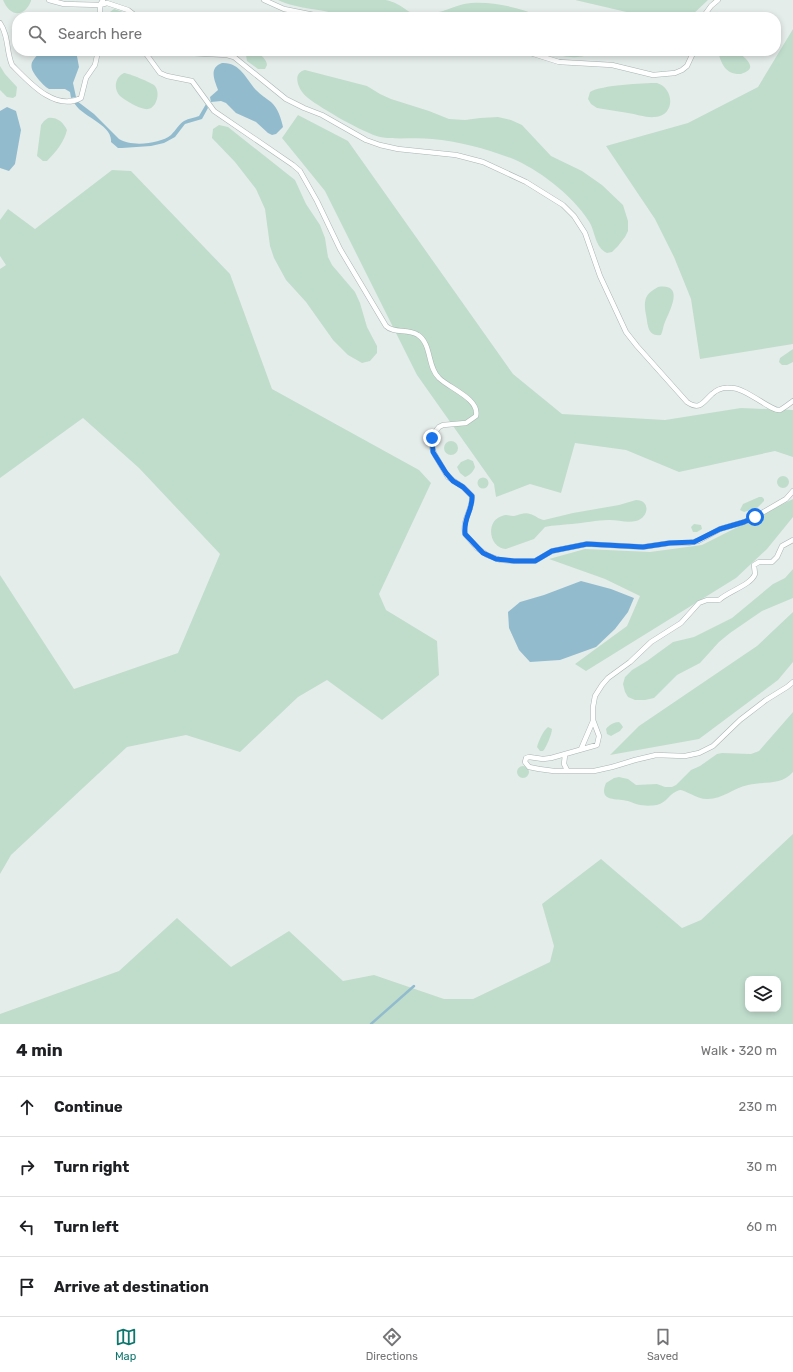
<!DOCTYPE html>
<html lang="en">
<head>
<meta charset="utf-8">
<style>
	:root { --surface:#fff; --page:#f2f2f2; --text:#202124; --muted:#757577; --line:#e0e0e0; --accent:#0f766e }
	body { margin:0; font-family:Rubik,sans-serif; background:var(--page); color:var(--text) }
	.controls { position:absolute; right:12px; bottom:12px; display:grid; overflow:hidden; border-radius:8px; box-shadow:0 2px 6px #0003 }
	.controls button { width:36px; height:36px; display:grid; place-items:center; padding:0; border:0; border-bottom:1px solid var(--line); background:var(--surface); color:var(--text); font:20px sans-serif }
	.stop { position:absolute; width:12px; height:12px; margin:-9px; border:3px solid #1a73e8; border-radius:50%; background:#fff }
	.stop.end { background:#1a73e8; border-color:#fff; box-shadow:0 1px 4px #0008 }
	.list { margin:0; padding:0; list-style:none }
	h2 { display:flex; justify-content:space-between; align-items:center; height:52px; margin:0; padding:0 16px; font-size:17px }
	h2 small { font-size:13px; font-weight:400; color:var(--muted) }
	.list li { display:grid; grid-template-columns:26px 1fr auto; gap:12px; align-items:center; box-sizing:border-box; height:60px; padding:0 16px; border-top:1px solid var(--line) }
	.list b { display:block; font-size:15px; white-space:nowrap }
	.list em { font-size:13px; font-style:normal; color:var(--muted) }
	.icon { flex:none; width:22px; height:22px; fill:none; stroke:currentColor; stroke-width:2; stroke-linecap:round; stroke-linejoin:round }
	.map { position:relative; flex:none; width:793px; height:1024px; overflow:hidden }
	.search { position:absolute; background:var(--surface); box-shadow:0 2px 6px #0003; left:12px; right:12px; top:12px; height:44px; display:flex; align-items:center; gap:10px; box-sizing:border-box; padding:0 14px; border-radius:16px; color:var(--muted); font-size:15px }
	.sheet { height:292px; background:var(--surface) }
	nav { display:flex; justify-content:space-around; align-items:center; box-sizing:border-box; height:56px; border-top:1px solid var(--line); background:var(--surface); font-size:11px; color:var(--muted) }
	nav a { display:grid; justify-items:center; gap:2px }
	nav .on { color:var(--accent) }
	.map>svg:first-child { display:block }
	.green { fill:#c0ddcc; fill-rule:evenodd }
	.water { fill:#92bcce }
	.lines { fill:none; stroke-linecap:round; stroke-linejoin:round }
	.stream { stroke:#92bcce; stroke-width:2.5 }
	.service-casing { stroke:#a8b5b3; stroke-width:5.5 }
	.service { stroke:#fff; stroke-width:4.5 }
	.route { stroke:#1a73e8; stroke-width:5 }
</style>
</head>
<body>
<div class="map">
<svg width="793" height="1024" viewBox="0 0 793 1024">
	<rect width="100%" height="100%" fill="#e5edeb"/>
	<path class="green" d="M 3,0 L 31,0 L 31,1 C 24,18 10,17 3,0 Z
		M 278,0 L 386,0 C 390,1 394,2 397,4 C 405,8 410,14 419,15 C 434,16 449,8 464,4 C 487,0 520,7 542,17 L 345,17 C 324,8 298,10 278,0 Z
		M 575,0 L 708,0 L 690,17 L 648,17 Z
		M 114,9 L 129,14 L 132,17 L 110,17 L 110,12 Z
		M 793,29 L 793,344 L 700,359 L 691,299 L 674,257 L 655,219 L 606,146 L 688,123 L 758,87 Z
		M 251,51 C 258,51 267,59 267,65 L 265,69 L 258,69 L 247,61 L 246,55 Z
		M 545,51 L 594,51 C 580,62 560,56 545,51 Z
		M 718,51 L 738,51 C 745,59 760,68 741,74 C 726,75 721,64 718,51 Z
		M 0,66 L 5,74 L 17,87 L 16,96 L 13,98 L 7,97 L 0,90 Z
		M 305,70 L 367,86 L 380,94 L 391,99 L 429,111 L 449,119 L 465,120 L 480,118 L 498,117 L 511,120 L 522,125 L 551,156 L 582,171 L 602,185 L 623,205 L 628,221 L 628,231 L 625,237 L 618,246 L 612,252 L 607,253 C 594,247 596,231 588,220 C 572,195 538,169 511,158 C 486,149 458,141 432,139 C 415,137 397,140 380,137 C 364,133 322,109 308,98 C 303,94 300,90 298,84 C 296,76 298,72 305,70 Z
		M 124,73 C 128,73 153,83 155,86 C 161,93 156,111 145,109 C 138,108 126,101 120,96 C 113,89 115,77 124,73 Z
		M 657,83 C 674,88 676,115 655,117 C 646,118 636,114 628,113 C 618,111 607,110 597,108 L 591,104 L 588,99 L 590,92 C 601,85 643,83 657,83 Z
		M 298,115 L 348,141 L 513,374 L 562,414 L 665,420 L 741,408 L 793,410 L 793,457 L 775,451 L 679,472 L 626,450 L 575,443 L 561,493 L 530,484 L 496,497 L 494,484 L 417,375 L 325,191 L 282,138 Z
		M 48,118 C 57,117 63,122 67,130 C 64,142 56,152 47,161 L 43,161 L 37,156 L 41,125 L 44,121 Z
		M 219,125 L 228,127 L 295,180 L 306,204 L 320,225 L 325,238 L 328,257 L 332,265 L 355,292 L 360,303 L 367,327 L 377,346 L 377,353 L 370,361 L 362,363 L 348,355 L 333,340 L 306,302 L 286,280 L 274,258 L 270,246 L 265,209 L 256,189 L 235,162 L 212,138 L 213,129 Z
		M 112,170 L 131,171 L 230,274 L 272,389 L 419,470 L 431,483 L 379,594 L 386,610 L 437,641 L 439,675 L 382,720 L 327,680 L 298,697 L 240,752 L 186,735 L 127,747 L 11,855 L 0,874 L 0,575 L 74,689 L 178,653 L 220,554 L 139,468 L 83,418 L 0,478 L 0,269 L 6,265 L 0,256 L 0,220 L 8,209 L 35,229 Z
		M 658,287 C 685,283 670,310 665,322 C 663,326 663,331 661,335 C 647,337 648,324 646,315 C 645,310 644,303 646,298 C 648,293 653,290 658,287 Z
		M 793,349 L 793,362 L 787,365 L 782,365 L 779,362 L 780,358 Z
		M444 448a7 7 0 1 1 14 0a7 7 0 1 1-14 0Z
		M 468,459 L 473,461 L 475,467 C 474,471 469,476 465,477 L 460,473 L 457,467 L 461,462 Z
		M777 482a6 6 0 1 1 12 0a6 6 0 1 1-12 0Z
		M477.5 483a5.5 5.5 0 1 1 11 0a5.5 5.5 0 1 1-11 0Z
		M 759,497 L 762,497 L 764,499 L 764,501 L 757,508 L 744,512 L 740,510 L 743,504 Z
		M 793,499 L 793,517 L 767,549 L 736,578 L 586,671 L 575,664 L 627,626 L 640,596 L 605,579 L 549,559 L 585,549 L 650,552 L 702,545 Z
		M 636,500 C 651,500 649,518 636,521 C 627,523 618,520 609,520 C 597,520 584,523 572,524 C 563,525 554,525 545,527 L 534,539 L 506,549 C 489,548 485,521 502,516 C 506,514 510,516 514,516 C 519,515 525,512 530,514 C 535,515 538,519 544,520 L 573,513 L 619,505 Z
		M 694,524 L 701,525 L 702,529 L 697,532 L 693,532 L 691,527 Z
		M 793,569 L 793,598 L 762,611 L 730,633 L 719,642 L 700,663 L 677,675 L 654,698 L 645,700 L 635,700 L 628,697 L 625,692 L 623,684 L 625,677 L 632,670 L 647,661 L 673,642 L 694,637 L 732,618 L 773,584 L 785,578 Z
		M 793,612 L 793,662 L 778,680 L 699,739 L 610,755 L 639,726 L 757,646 Z
		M 793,712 L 793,772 C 781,786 764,781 748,785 C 733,788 723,799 708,799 C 698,800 684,789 680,790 C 670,792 667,803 657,805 C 651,806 642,806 636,804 C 633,803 631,802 628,801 C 616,798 598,802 606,783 L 614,778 L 619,777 L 628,779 L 636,785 L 657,784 L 665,787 L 672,787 L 676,785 L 691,770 L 700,766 L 717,754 L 722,753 L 751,754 L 759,751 Z
		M 619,722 L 621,724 L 623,727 L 620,731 L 611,736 L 607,734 L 606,729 C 609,725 614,722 619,722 Z
		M 548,727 L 552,729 C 552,734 546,748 543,751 L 540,751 L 537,747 C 539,740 543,731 548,727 Z
		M517 772a6 6 0 1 1 12 0a6 6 0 1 1-12 0Z
		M 793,834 L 793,1024 L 0,1024 L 0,1014 L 119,971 L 177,918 L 231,967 L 289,931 L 343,981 L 374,975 L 444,999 L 473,999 L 550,962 L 554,946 L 542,904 L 601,859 L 682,928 L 701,920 ZM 748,979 L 778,979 L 778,1009 L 748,1009 Z"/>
	<path class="water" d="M 42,51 L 76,51 L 79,67 L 73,83 L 76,97 L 71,98 L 70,92 L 65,89 L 49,89 C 45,87 42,83 39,80 C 28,67 29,62 42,51 Z
		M 222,63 C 240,62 246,79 256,90 C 261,95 266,98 271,102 C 278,108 281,118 283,127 L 276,134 L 272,135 L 268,133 L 256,122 L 236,113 L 226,103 L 221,101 L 211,102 L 210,97 L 218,90 C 215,81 208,68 222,63 Z
		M 77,101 L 94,114 L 119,139 C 131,147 160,144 171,135 C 176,130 179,124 184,121 C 189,118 194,118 199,116 L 206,104 L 208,108 L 202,119 L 185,124 L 175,137 L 164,143 L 151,146 L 122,148 L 118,148 L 111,142 C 113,124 79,116 74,102 Z
		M 7,107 L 16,111 L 21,130 L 15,164 L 9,171 L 0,168 L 0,111 Z
		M 581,581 L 611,589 L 634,598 L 628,612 L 615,629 L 596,647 L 560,660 L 530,662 L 519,650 L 509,628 L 508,612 L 520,602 L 544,595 Z"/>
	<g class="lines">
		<path class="stream" d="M 371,1024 L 414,986"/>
		<g class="service-casing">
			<path id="service" d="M 49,0 L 64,4 L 100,5 L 107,3 L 128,10 L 137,17
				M 264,0 L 284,9 L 324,17
				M 100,17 L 100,5 L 103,0
				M 703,17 L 711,6 L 718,0
				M 0,23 C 9,36 6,51 12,65 C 29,82 55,112 81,98 L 86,78 L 95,65 L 98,51
				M 144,51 L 160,73 L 167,76 L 192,81 L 214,111 L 293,165 L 300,171 L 317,201 L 340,249 L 386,326 C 394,334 408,328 418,335 C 432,344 427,367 439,378 C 449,388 480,399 476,416 L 466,423 L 443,425 L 439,427 L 435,432 L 432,439 L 432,448 L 435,455 L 448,477 L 463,487 L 472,496 C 473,510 462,518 465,534 L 477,548 L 487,555 L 500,560 L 514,561 L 535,561 L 552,551 L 587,544 L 643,547 L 670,543 L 688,543 L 698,541 L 720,529 L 744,522 L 755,517 L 786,499 L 793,491
				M 180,51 L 190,53 L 227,55 L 234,57 L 286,99 L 304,108 L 322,115 L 366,140 L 380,145 L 398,149 L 456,155 L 483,162 L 526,182 L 563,205 L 574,216 L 585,233 L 600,276 L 626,332 L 637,346 L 687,402 C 700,411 703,402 712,394 C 717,389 725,387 732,388 C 746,388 772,412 780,410 C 784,408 789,404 793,401
				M 443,51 L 456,51
				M 524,51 L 559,62 L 612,65 L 653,75 L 675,73 L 682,70 L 687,66 L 694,51
				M 793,540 L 782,546 L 777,557 L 772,562 L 759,562 L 754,565 L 755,574 C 751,585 729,591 719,600 L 707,600 L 699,603 L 681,623 L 651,642 L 630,662 L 608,678 L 602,685 L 595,696 L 593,707 L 593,720 L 599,736 L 597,745 L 551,758 L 543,759 L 529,757 L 526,758 L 525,762 L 529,767 L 539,769 L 554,771 L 594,771 L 612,767 L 635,760 L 656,755 L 685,756 L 699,753 L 713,746 L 740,720 L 766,700 L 787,687 L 793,682
				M 581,749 L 593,721
				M 565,755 L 564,764 L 567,770"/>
		</g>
		<use href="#service" class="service"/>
	</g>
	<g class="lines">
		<path class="route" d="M 432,438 L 433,452 L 446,473 L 453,481 L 463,487 L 472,496 C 473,510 463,518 465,534 L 483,553 L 496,559 L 514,561 L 535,561 L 552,551 L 587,544 L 643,547 L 670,543 L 694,542 L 720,529 L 744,522 L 755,517"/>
	</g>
</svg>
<div class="controls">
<button><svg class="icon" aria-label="layers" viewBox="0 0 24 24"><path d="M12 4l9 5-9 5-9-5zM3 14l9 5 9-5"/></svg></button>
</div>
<div class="stop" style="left:755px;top:517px"></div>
<div class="stop end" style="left:432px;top:438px"></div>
<div class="search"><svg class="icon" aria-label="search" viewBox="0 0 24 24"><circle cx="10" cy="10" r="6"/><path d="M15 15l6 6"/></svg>Search here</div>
</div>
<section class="sheet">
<h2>4 min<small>Walk · 320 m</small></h2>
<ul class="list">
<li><svg class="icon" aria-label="ahead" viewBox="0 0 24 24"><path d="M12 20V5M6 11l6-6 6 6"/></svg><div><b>Continue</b></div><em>230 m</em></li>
<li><svg class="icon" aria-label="right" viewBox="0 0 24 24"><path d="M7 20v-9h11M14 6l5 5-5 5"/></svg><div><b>Turn right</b></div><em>30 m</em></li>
<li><svg class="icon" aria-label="left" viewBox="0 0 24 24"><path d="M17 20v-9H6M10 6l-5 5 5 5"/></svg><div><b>Turn left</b></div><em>60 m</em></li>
<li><svg class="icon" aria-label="arrive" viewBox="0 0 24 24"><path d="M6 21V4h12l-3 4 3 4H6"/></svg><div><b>Arrive at destination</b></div></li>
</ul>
</section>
<nav>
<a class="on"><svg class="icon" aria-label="map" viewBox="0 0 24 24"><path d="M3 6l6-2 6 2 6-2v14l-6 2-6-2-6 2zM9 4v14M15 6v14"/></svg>Map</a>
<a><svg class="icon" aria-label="directions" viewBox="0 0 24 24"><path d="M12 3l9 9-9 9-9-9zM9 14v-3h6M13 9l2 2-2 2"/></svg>Directions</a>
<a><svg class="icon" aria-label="saved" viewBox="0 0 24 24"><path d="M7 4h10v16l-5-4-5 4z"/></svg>Saved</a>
</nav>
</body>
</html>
